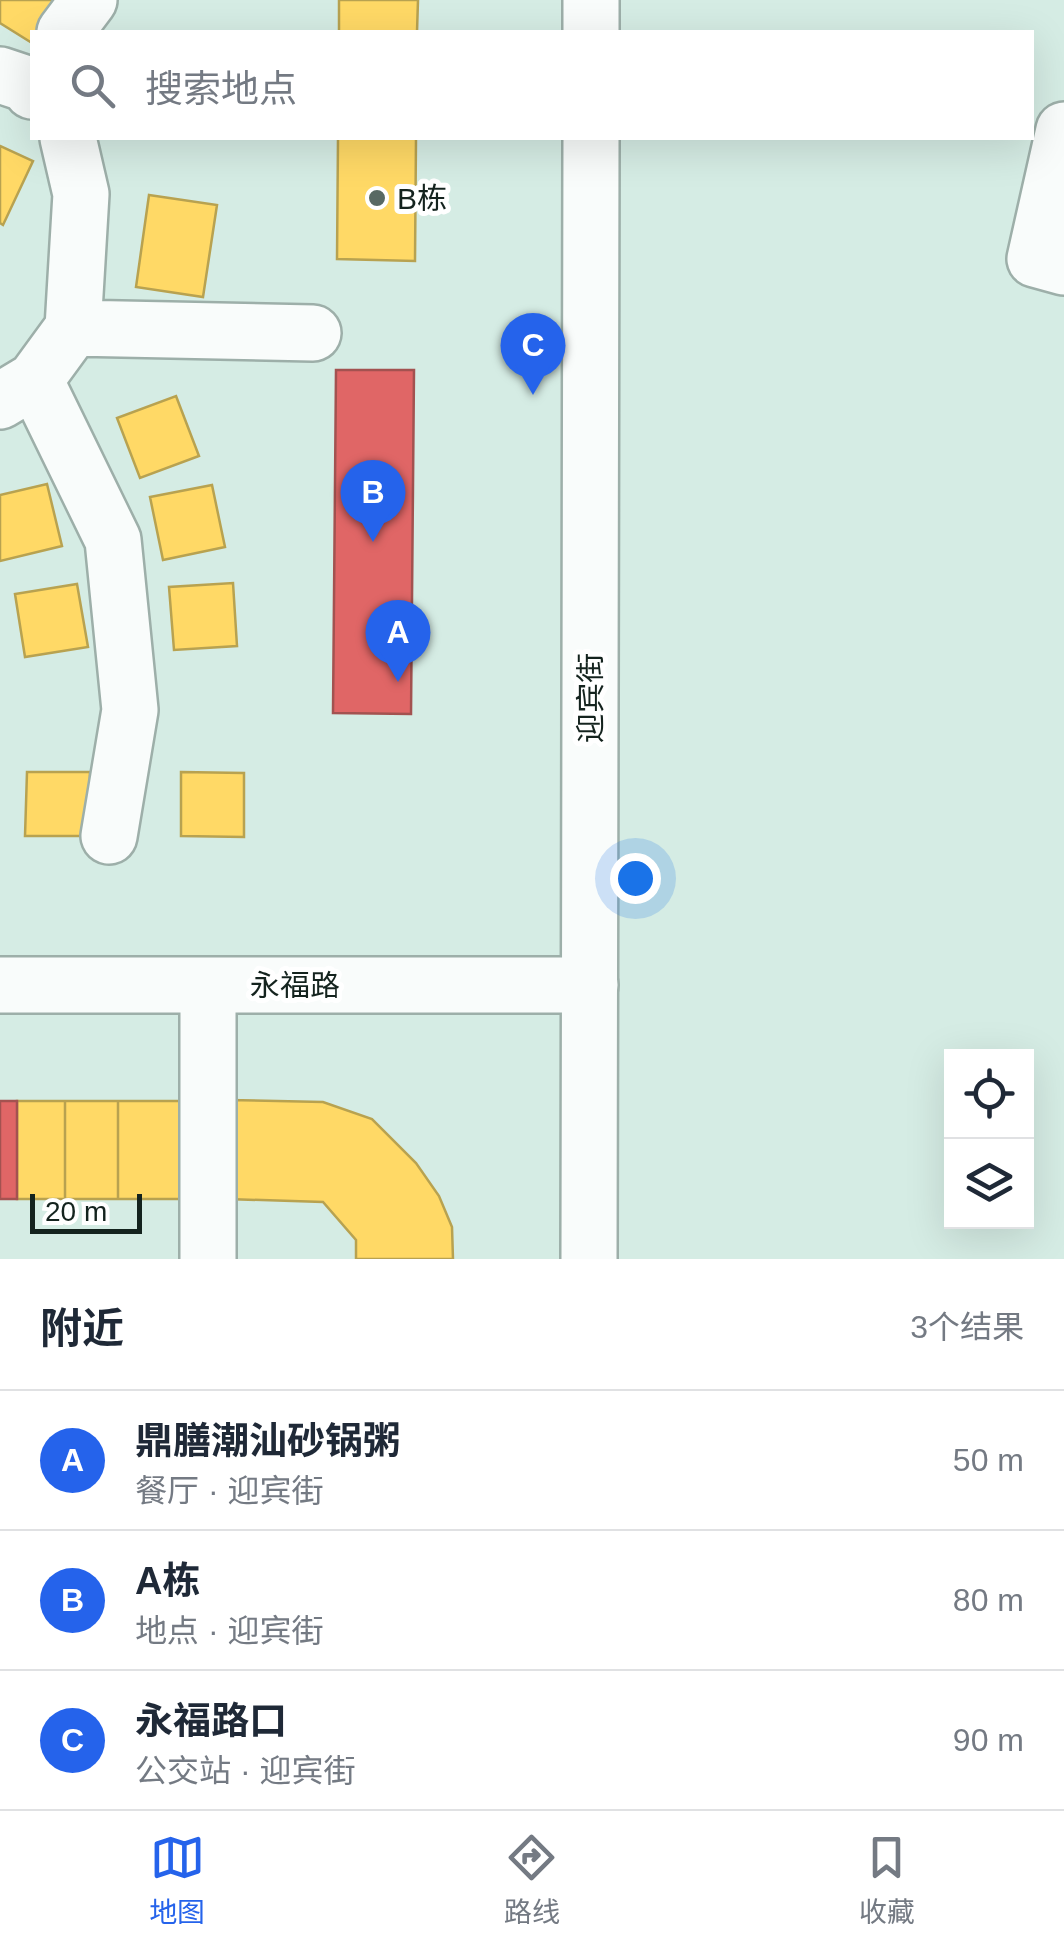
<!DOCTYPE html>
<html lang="zh">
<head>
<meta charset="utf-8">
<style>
	:root { --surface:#fff; --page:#f2f2f3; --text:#1f2937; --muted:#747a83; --line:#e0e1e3; --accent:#2563eb }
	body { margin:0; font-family:Helvetica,"Noto Sans SC",sans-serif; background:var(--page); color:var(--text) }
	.controls { position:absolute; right:30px; bottom:30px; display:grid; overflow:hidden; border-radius:0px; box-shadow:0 10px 40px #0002 }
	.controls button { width:90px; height:90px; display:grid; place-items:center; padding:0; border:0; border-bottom:2px solid var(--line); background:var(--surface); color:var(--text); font:50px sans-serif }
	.scale { position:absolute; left:30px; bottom:25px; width:112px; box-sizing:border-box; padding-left:10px; border:5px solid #14231e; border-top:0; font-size:28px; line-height:35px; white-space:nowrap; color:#14231e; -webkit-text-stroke:8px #fff; paint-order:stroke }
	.you { position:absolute; left:635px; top:878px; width:35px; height:35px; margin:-25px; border:8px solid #fff; border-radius:50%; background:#1a73e8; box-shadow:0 0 0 15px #1a73e833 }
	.badge { display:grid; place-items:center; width:65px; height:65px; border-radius:50%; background:var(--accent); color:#fff; font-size:32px; font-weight:700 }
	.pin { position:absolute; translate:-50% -82px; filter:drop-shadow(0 2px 5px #0008) }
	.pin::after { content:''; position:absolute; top:52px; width:35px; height:30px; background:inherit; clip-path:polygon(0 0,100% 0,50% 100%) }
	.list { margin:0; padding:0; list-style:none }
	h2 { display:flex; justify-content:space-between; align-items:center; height:130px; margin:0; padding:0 40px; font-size:42px }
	h2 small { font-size:32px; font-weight:400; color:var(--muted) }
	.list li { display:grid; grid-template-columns:65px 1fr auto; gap:30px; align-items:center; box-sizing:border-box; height:140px; padding:0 40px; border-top:2px solid var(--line) }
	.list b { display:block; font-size:38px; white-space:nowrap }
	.list p { margin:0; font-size:32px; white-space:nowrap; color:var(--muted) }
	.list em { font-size:32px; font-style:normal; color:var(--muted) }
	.icon { flex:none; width:55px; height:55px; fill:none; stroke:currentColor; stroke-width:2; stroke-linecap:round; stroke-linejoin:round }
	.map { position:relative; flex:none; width:1064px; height:1259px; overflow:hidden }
	.search { position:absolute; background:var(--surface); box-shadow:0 10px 40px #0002; left:30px; right:30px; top:30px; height:110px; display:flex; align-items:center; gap:25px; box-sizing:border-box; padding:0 35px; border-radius:0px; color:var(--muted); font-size:38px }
	.sheet { height:550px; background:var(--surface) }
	nav { display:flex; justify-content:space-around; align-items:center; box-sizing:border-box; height:140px; border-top:2px solid var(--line); background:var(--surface); font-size:28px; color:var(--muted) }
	nav a { display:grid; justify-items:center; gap:5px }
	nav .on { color:var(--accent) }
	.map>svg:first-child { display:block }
	.homes { fill:#ffd966; stroke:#b8a250; stroke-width:2.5 }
	.shops { fill:#e06666; stroke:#a35250; stroke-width:2.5 }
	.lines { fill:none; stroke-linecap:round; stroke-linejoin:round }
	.minor-casing { stroke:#9dafa9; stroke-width:60 }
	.major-casing { stroke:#9dafa9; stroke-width:60 }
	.minor { stroke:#f9fcfb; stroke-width:55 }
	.major { stroke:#f9fcfb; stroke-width:55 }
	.poi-dot { fill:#586963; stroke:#fff; stroke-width:4 }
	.labels { text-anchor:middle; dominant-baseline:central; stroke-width:10; stroke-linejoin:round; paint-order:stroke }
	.poi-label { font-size:30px; fill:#14231e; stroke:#fff; text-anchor:start }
	.street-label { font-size:30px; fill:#14231e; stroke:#fff }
</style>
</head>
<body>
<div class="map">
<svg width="1064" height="1259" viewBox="0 0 1064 1259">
	<rect width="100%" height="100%" fill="#d5ece4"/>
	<path class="homes" d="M 0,0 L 62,0 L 43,32 L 32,32 L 32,43 L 0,23 Z
		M 339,0 L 418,0 L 417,32 L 339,32 Z
		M 338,138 L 416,138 L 415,261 L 337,259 Z
		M 0,146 L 33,161 L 3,225 L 0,223 Z
		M 149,195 L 217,205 L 203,297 L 136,287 Z
		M 176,396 L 199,456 L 140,478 L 117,418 Z
		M 47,484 L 62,546 L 0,561 L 0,495 Z
		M 212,485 L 225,547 L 163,560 L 150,497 Z
		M 233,583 L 237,646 L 174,650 L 169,587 Z
		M 77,584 L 88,647 L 25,657 L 15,594 Z
		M 27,772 L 90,772 L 89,836 L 25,836 Z
		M 181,772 L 244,773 L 244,837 L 181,836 Z
		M 227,1100 L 323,1102 L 372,1119 L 416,1163 L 439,1196 L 452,1227 L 453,1259 L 356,1259 L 356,1240 L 323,1202 L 227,1199 Z
		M 17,1101 L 65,1101 L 65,1199 L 17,1199 Z
		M 65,1101 L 118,1101 L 118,1199 L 65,1199 Z
		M 118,1101 L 183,1101 L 183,1199 L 118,1199 Z"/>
	<path class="shops" d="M 336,370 L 414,370 L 411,714 L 333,713 Z
		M 0,1101 L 17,1101 L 17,1199 L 0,1199 Z"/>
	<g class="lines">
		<g class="minor-casing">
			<path id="minor" d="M 65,32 L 89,0
				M 0,75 L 27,84 L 32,91
				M 1064,130 L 1035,259 L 1064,267
				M 68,138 L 81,194 L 73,328
				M 35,380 L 113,540 L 130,710 L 109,836
				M 0,401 L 35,380 L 73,328 L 313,333
				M 0,985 L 590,985
				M 208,985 L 208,1259"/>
		</g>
		<g class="major-casing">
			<path id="major" d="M 591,32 L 591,0
				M 589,1259 L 591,138"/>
		</g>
		<use href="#minor" class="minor"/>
		<use href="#major" class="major"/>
	</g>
	<circle class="poi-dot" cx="377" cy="198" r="10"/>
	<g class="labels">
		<g class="poi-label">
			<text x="397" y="198">B栋</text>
		</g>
		<g class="street-label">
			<text transform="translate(590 698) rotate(-90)">迎宾街</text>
			<text x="295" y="985">永福路</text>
		</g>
	</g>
</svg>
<div class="controls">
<button><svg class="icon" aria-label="locate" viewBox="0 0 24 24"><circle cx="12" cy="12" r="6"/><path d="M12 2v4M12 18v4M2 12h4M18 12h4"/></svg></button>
<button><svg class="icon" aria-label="layers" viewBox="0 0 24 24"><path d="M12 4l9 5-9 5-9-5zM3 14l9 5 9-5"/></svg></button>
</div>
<div class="scale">20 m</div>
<div class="you"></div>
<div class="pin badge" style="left:398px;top:682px">A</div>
<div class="pin badge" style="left:373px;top:542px">B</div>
<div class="pin badge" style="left:533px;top:395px">C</div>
<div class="search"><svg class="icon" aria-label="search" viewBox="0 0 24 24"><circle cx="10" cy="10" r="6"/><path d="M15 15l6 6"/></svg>搜索地点</div>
</div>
<section class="sheet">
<h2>附近<small>3个结果</small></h2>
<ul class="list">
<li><span class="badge">A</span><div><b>鼎膳潮汕砂锅粥</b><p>餐厅 · 迎宾街</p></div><em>50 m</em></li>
<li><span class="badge">B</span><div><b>A栋</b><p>地点 · 迎宾街</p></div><em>80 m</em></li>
<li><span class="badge">C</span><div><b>永福路口</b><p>公交站 · 迎宾街</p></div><em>90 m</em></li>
</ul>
</section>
<nav>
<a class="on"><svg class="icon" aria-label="map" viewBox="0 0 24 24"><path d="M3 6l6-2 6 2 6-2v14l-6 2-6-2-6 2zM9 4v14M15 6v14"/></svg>地图</a>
<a><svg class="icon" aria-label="directions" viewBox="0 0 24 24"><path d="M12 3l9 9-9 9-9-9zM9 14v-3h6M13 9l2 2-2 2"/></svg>路线</a>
<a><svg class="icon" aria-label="saved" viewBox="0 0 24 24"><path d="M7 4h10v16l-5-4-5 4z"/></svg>收藏</a>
</nav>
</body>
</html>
